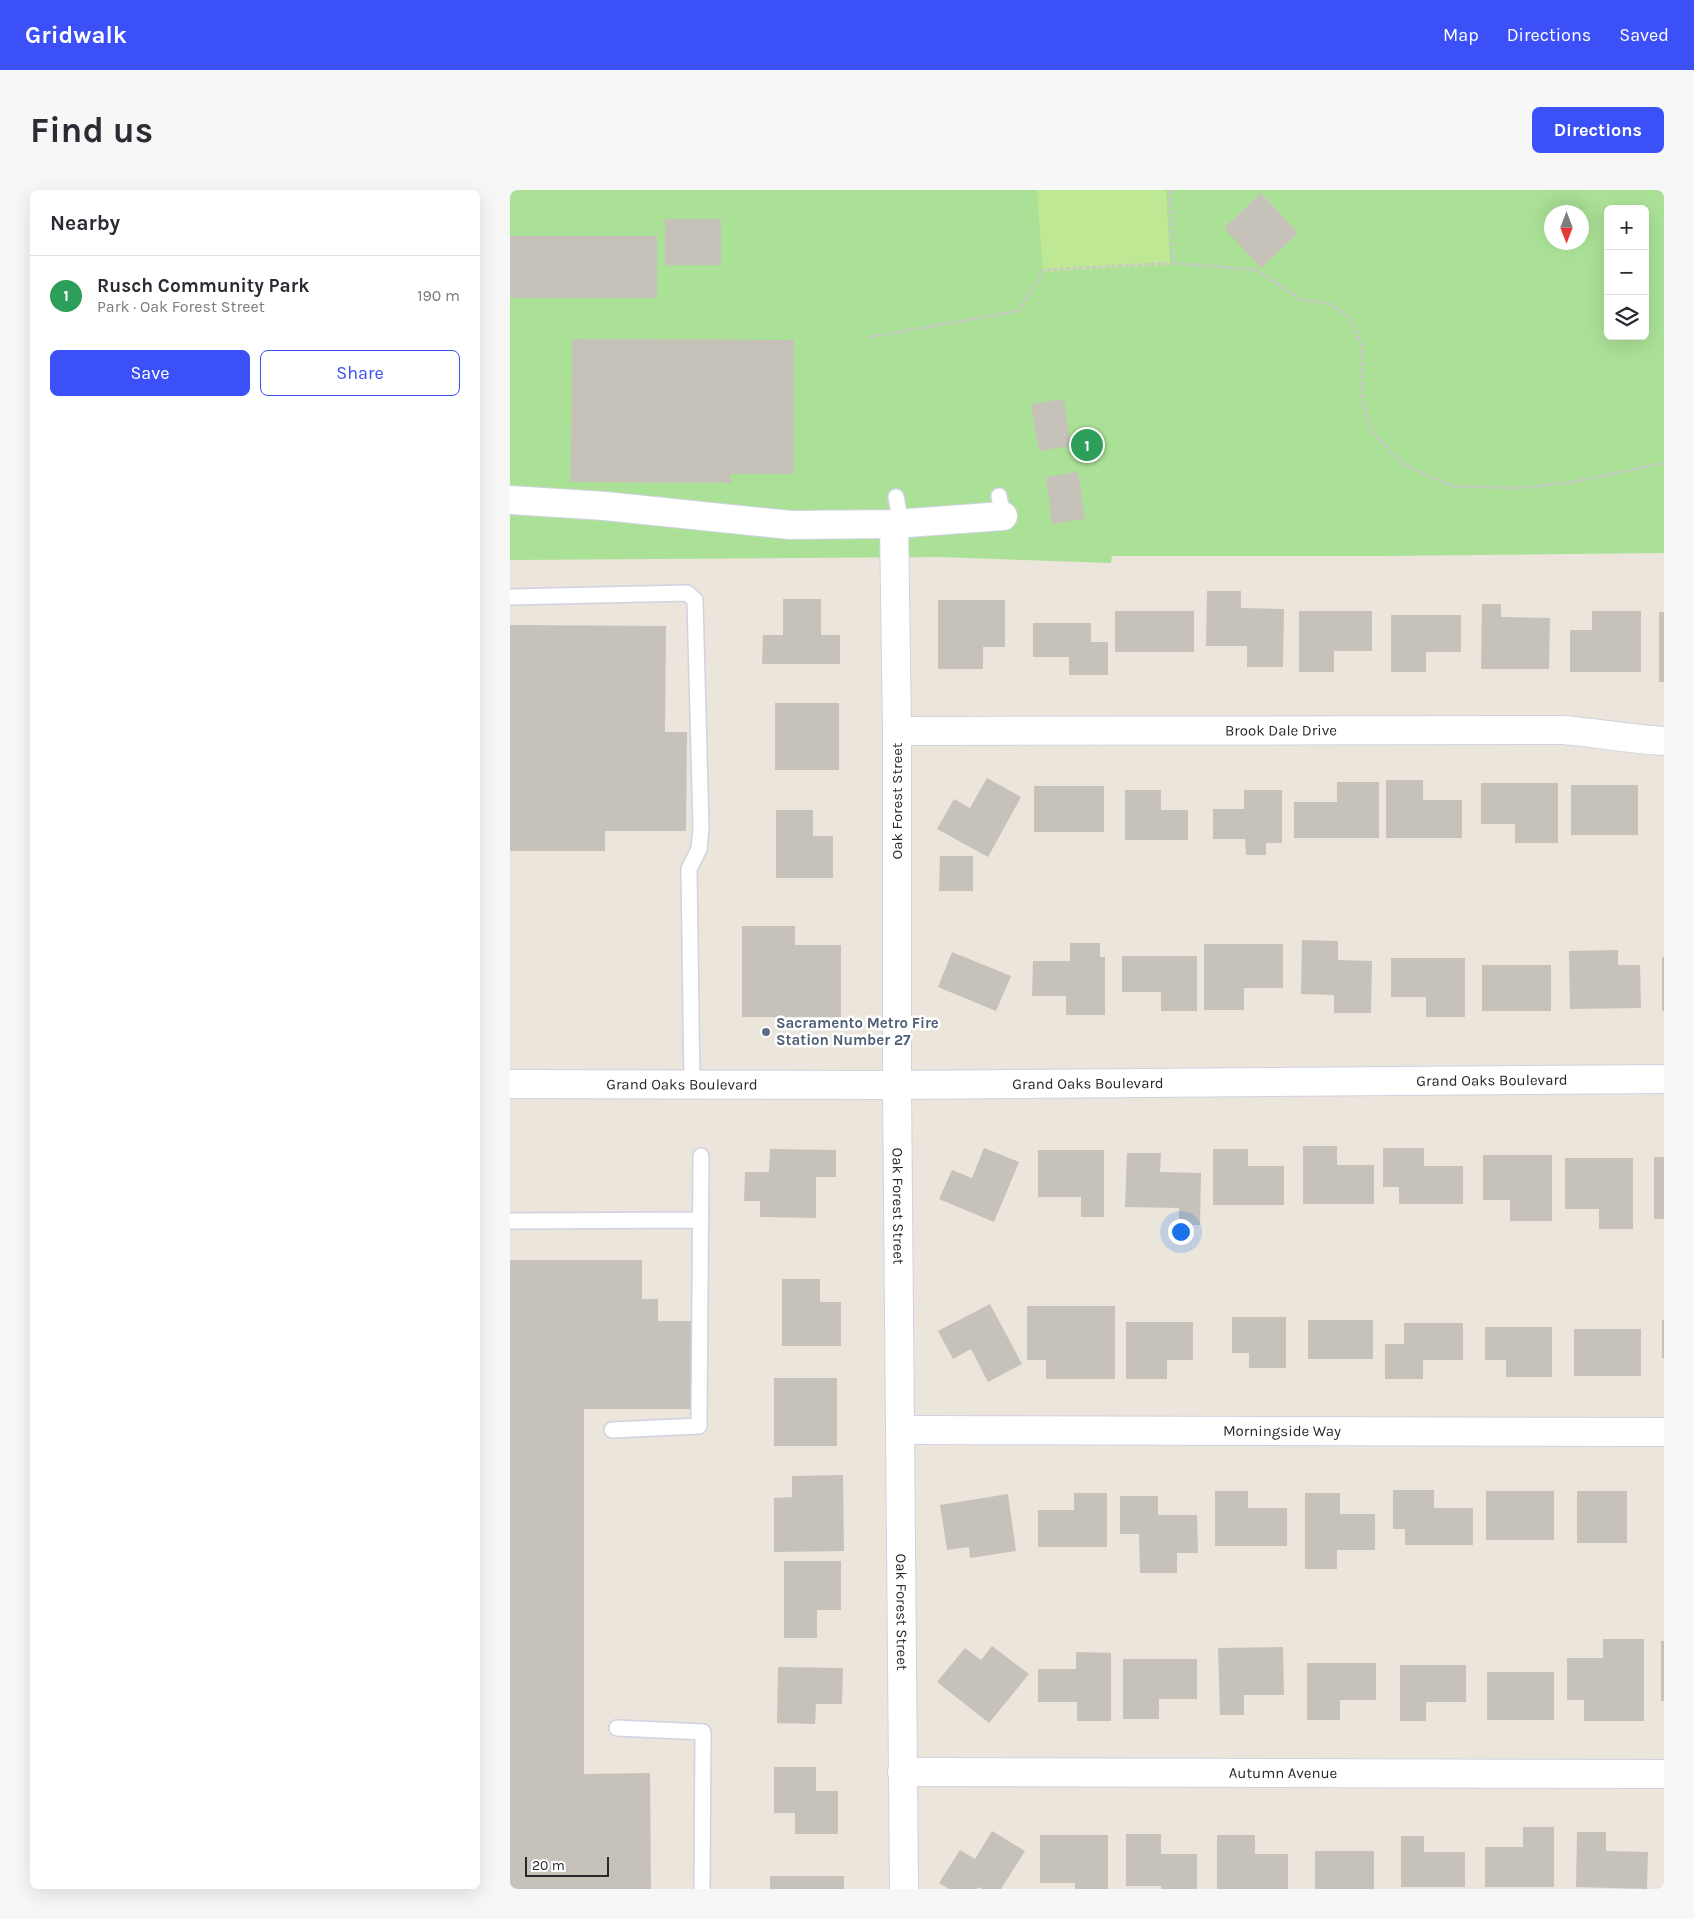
<!DOCTYPE html>
<html lang="en">
<head>
<meta charset="utf-8">
<style>
	:root { --surface:#fff; --page:#f7f7f7; --text:#2b2b33; --muted:#7c7c81; --line:#e1e1e2; --accent:#3c50f7 }
	body { margin:0; font-family:Karla,sans-serif; background:var(--page); color:var(--text) }
	.controls { position:absolute; right:15px; top:15px; display:grid; overflow:hidden; border-radius:8px; box-shadow:0 5px 20px #0002 }
	.controls button { width:45px; height:45px; display:grid; place-items:center; padding:0; border:0; border-bottom:1px solid var(--line); background:var(--surface); color:var(--text); font:25px sans-serif }
	.compass { position:absolute; left:1034px; top:15px; width:45px; height:45px; border-radius:50%; background:var(--surface); box-shadow:0 5px 20px #0002; rotate:180deg }
	.scale { position:absolute; left:15px; bottom:12px; width:84px; box-sizing:border-box; padding-left:5px; border:2px solid #292929; border-top:0; font-size:14px; line-height:18px; white-space:nowrap; color:#292929; -webkit-text-stroke:4px #fff; paint-order:stroke }
	.you { position:absolute; left:670px; top:1041px; width:18px; height:18px; margin:-12px; border:4px solid #fff; border-radius:50%; background:#1a73e8; box-shadow:0 0 0 8px #1a73e833 }
	.badge { display:grid; place-items:center; width:32px; height:32px; border-radius:50%; background:var(--accent); color:#fff; font-size:16px; font-weight:700 }
	.pin { position:absolute; translate:-50% -50%; border:2px solid #fff; box-shadow:0 1px 5px #0006 }
	.list { margin:0; padding:0; list-style:none }
	h2 { display:flex; justify-content:space-between; align-items:center; height:65px; margin:0; padding:0 20px; font-size:21px }
	h2 small { font-size:16px; font-weight:400; color:var(--muted) }
	.list li { display:grid; grid-template-columns:32px 1fr auto; gap:15px; align-items:center; box-sizing:border-box; height:80px; padding:0 20px; border-top:1px solid var(--line) }
	.list b { display:block; font-size:19px; white-space:nowrap }
	.list p { margin:0; font-size:16px; white-space:nowrap; color:var(--muted) }
	.list em { font-size:16px; font-style:normal; color:var(--muted) }
	.actions { display:flex; gap:10px; padding:15px 20px }
	.actions a { flex:1; padding:11px 0; border:1px solid var(--accent); border-radius:8px; text-align:center; font-size:18px; color:var(--accent) }
	.actions .main { background:var(--accent); color:#fff }
	.icon { flex:none; width:28px; height:28px; fill:none; stroke:currentColor; stroke-width:2; stroke-linecap:round; stroke-linejoin:round }
	.map { position:relative; flex:none; width:1154px; height:1699px; overflow:hidden; border-radius:8px }
	header { display:flex; align-items:center; gap:30px; box-sizing:border-box; height:70px; padding:0 25px; background:var(--accent); color:#fff }
	header strong { font-size:24px }
	nav { display:flex; gap:28px; margin-inline-start:auto; font-size:18px }
	.intro { display:flex; align-items:center; justify-content:space-between; box-sizing:border-box; height:120px; padding:0 30px }
	h1 { margin:0; font-size:35px }
	.button { padding:12px 22px; border-radius:8px; background:var(--accent); color:#fff; font-size:18px; font-weight:700 }
	main { display:flex; gap:30px; padding:0 30px }
	aside { flex:1; background:var(--surface); border-radius:8px; box-shadow:0 5px 20px #0002 }
	.map>svg:first-child { display:block }
	.green { fill:#abe197; fill-rule:evenodd }
	.pitch { fill:#bee893 }
	.building { fill:#c6c2ba }
	.lines { fill:none; stroke-linecap:round; stroke-linejoin:round }
	.lane-casing { stroke:#d0d2e2; stroke-width:18 }
	.street-casing { stroke:#d0d2e2; stroke-width:30 }
	.secondary-casing { stroke:#d0d2e2; stroke-width:30 }
	.path { stroke:#c7c7c7; stroke-width:3; stroke-dasharray:4 2.5; stroke-linecap:butt }
	.lane { stroke:#fff; stroke-width:15 }
	.street { stroke:#fff; stroke-width:28 }
	.secondary { stroke:#fff; stroke-width:28 }
	.service-dot { fill:#5c6f8a; stroke:#fff; stroke-width:2 }
	.labels { text-anchor:middle; dominant-baseline:central; stroke-width:5; stroke-linejoin:round; paint-order:stroke }
	.street-label { font-size:15px; fill:#292929; stroke:#fff }
	.service-label { font-size:15px; font-weight:bold; fill:#4e5e75; stroke:#fff; text-anchor:start }
</style>
</head>
<body>
<header>
<strong>Gridwalk</strong>
<nav><a>Map</a><a>Directions</a><a>Saved</a></nav>
</header>
<div class="intro"><h1>Find us</h1><a class="button">Directions</a></div>
<main>
<aside>
<h2>Nearby<small></small></h2>
<ul class="list">
<li><span class="badge" style="background:#2e9e5b">1</span><div><b>Rusch Community Park</b><p>Park · Oak Forest Street</p></div><em>190 m</em></li>
</ul>
<div class="actions"><a class="main">Save</a><a>Share</a></div>
</aside>
<div class="map">
<svg width="1154" height="1699" viewBox="0 0 1154 1699">
	<rect width="100%" height="100%" fill="#ebe5db"/>
	<path class="green" d="M 0,0 L 1154,0 L 1154,363 L 873,366 L 602,366 L 601,373 L 429,367 L 0,370 ZM 1098,19 L 1135,19 L 1135,146 L 1098,146 ZM 1042,22 L 1072,22 L 1072,52 L 1042,52 Z"/>
	<path class="pitch" d="M 527,0 L 656,0 L 660,75 L 533,82 Z"/>
	<path class="building" d="M 751,3 L 788,43 L 751,78 L 714,38 Z
		M 155,29 L 211,29 L 211,75 L 155,75 Z
		M 0,46 L 147,46 L 147,108 L 0,108 Z
		M 62,149 L 284,150 L 284,284 L 221,284 L 221,293 L 61,292 Z
		M 554,209 L 561,256 L 529,261 L 521,214 Z
		M 568,282 L 575,329 L 542,334 L 536,287 Z
		M 697,401 L 731,401 L 731,418 L 774,419 L 773,477 L 737,477 L 737,456 L 696,456 Z
		M 273,409 L 311,409 L 311,445 L 330,445 L 330,474 L 252,474 L 253,445 L 273,445 Z
		M 428,410 L 495,410 L 495,457 L 473,457 L 473,479 L 428,479 Z
		M 972,414 L 991,414 L 991,427 L 1040,428 L 1039,479 L 971,479 Z
		M 605,421 L 684,421 L 684,462 L 605,462 Z
		M 789,421 L 862,421 L 862,461 L 824,461 L 824,482 L 789,482 Z
		M 1082,421 L 1131,421 L 1131,482 L 1060,482 L 1060,440 L 1082,440 Z
		M 1149,422 L 1154,422 L 1154,492 L 1149,492 Z
		M 881,425 L 951,425 L 951,462 L 916,462 L 916,482 L 881,482 Z
		M 523,433 L 581,433 L 581,452 L 598,452 L 598,485 L 559,485 L 559,467 L 523,467 Z
		M 0,435 L 156,436 L 155,542 L 177,542 L 176,641 L 95,641 L 95,661 L 0,661 Z
		M 265,513 L 329,513 L 329,580 L 265,580 Z
		M 477,588 L 511,607 L 478,667 L 427,639 L 444,609 L 460,618 Z
		M 876,590 L 913,590 L 913,610 L 952,610 L 952,648 L 876,648 Z
		M 827,592 L 869,592 L 869,648 L 784,648 L 784,612 L 827,612 Z
		M 971,593 L 1048,593 L 1048,653 L 1005,653 L 1005,634 L 971,634 Z
		M 1061,595 L 1128,595 L 1128,645 L 1061,645 Z
		M 524,596 L 594,596 L 594,642 L 524,642 Z
		M 615,600 L 651,600 L 651,620 L 678,620 L 678,650 L 615,650 Z
		M 734,600 L 772,600 L 772,653 L 756,653 L 756,665 L 736,665 L 735,649 L 703,649 L 703,619 L 734,619 Z
		M 266,620 L 303,620 L 303,646 L 323,646 L 323,688 L 266,688 Z
		M 430,666 L 463,666 L 463,701 L 429,701 Z
		M 232,736 L 285,736 L 285,755 L 331,755 L 331,827 L 232,827 Z
		M 792,750 L 828,751 L 828,770 L 862,771 L 861,823 L 824,823 L 824,805 L 791,804 Z
		M 560,753 L 590,753 L 590,767 L 595,767 L 595,825 L 556,825 L 556,806 L 522,806 L 523,771 L 560,771 Z
		M 694,754 L 773,754 L 773,798 L 734,798 L 734,820 L 694,820 Z
		M 1108,760 L 1108,775 L 1130,775 L 1131,818 L 1060,819 L 1059,761 Z
		M 442,762 L 501,786 L 486,821 L 428,797 Z
		M 612,766 L 687,766 L 687,821 L 651,821 L 651,802 L 612,802 Z
		M 1152,767 L 1154,767 L 1154,821 L 1152,821 Z
		M 881,768 L 955,768 L 955,827 L 916,827 L 916,807 L 881,807 Z
		M 972,775 L 1041,775 L 1041,821 L 972,821 Z
		M 793,956 L 827,956 L 827,975 L 864,975 L 864,1014 L 793,1014 Z
		M 474,958 L 509,972 L 484,1032 L 429,1009 L 442,980 L 462,988 Z
		M 873,958 L 914,958 L 914,976 L 953,976 L 953,1014 L 889,1014 L 889,997 L 873,997 Z
		M 260,959 L 326,960 L 326,987 L 306,987 L 306,1028 L 250,1027 L 250,1011 L 234,1011 L 235,982 L 259,982 Z
		M 703,959 L 738,959 L 738,976 L 774,976 L 774,1015 L 703,1015 Z
		M 528,960 L 594,960 L 594,1027 L 571,1027 L 571,1007 L 528,1007 Z
		M 617,963 L 651,963 L 650,982 L 691,983 L 690,1035 L 669,1035 L 669,1018 L 615,1017 Z
		M 973,965 L 1042,965 L 1042,1031 L 1000,1031 L 1000,1010 L 973,1010 Z
		M 1144,967 L 1154,967 L 1154,1029 L 1144,1029 Z
		M 1055,968 L 1123,968 L 1123,1039 L 1089,1039 L 1089,1019 L 1055,1019 Z
		M 0,1070 L 132,1070 L 132,1109 L 148,1109 L 148,1131 L 181,1131 L 181,1219 L 74,1219 L 74,1584 L 140,1583 L 141,1699 L 0,1699 Z
		M 272,1089 L 310,1089 L 310,1112 L 331,1112 L 331,1156 L 272,1156 Z
		M 480,1114 L 512,1174 L 478,1192 L 461,1159 L 443,1169 L 428,1141 Z
		M 517,1116 L 605,1116 L 605,1189 L 536,1189 L 536,1170 L 517,1170 Z
		M 722,1127 L 776,1127 L 776,1178 L 739,1178 L 739,1163 L 722,1163 Z
		M 798,1130 L 863,1130 L 863,1169 L 798,1169 Z
		M 1152,1130 L 1154,1130 L 1154,1168 L 1152,1168 Z
		M 616,1132 L 683,1132 L 683,1170 L 657,1170 L 657,1189 L 616,1189 Z
		M 894,1133 L 953,1133 L 953,1170 L 913,1170 L 913,1189 L 875,1189 L 875,1154 L 894,1154 Z
		M 975,1137 L 1042,1137 L 1042,1187 L 996,1187 L 996,1170 L 975,1170 Z
		M 1064,1139 L 1131,1139 L 1131,1186 L 1064,1186 Z
		M 264,1188 L 327,1188 L 327,1256 L 264,1256 Z
		M 333,1285 L 334,1361 L 264,1362 L 264,1308 L 282,1307 L 282,1286 Z
		M 883,1300 L 924,1300 L 924,1318 L 963,1318 L 963,1355 L 895,1355 L 895,1339 L 883,1339 Z
		M 705,1301 L 738,1301 L 738,1318 L 777,1318 L 777,1356 L 705,1356 Z
		M 976,1301 L 1044,1301 L 1044,1350 L 976,1350 Z
		M 1067,1301 L 1117,1301 L 1117,1353 L 1067,1353 Z
		M 564,1303 L 597,1303 L 597,1357 L 528,1357 L 528,1320 L 564,1320 Z
		M 795,1303 L 830,1303 L 830,1324 L 865,1324 L 865,1360 L 827,1360 L 827,1379 L 795,1379 Z
		M 498,1304 L 506,1361 L 460,1368 L 459,1357 L 437,1360 L 430,1315 Z
		M 610,1306 L 648,1306 L 648,1325 L 687,1325 L 688,1363 L 667,1363 L 667,1383 L 630,1383 L 629,1344 L 610,1344 Z
		M 274,1371 L 331,1371 L 331,1420 L 307,1420 L 307,1448 L 274,1448 Z
		M 1093,1449 L 1134,1449 L 1134,1531 L 1074,1531 L 1074,1510 L 1057,1510 L 1057,1468 L 1093,1468 Z
		M 1151,1451 L 1154,1451 L 1154,1511 L 1151,1511 Z
		M 482,1456 L 519,1484 L 479,1533 L 427,1492 L 455,1458 L 471,1470 Z
		M 773,1457 L 774,1505 L 734,1505 L 734,1525 L 710,1525 L 708,1458 Z
		M 566,1462 L 601,1463 L 601,1531 L 567,1531 L 567,1512 L 528,1512 L 528,1479 L 566,1479 Z
		M 613,1469 L 687,1469 L 687,1509 L 649,1509 L 649,1529 L 613,1529 Z
		M 797,1473 L 866,1473 L 866,1510 L 830,1510 L 830,1530 L 797,1530 Z
		M 890,1475 L 956,1475 L 956,1512 L 916,1512 L 916,1531 L 890,1531 Z
		M 268,1477 L 333,1478 L 332,1514 L 306,1514 L 305,1534 L 267,1533 Z
		M 977,1482 L 1044,1482 L 1044,1530 L 977,1530 Z
		M 264,1577 L 306,1577 L 306,1601 L 328,1601 L 328,1644 L 285,1644 L 285,1623 L 264,1623 Z
		M 1013,1637 L 1044,1637 L 1044,1697 L 975,1697 L 975,1657 L 1013,1657 Z
		M 482,1641 L 515,1661 L 491,1699 L 472,1699 L 468,1697 L 467,1699 L 439,1699 L 429,1693 L 450,1660 L 465,1669 Z
		M 1067,1642 L 1096,1642 L 1096,1661 L 1138,1662 L 1137,1699 L 1066,1697 Z
		M 616,1644 L 651,1644 L 651,1664 L 687,1664 L 687,1699 L 651,1699 L 651,1696 L 616,1696 Z
		M 530,1645 L 598,1645 L 598,1699 L 565,1699 L 565,1693 L 530,1693 Z
		M 707,1645 L 745,1645 L 745,1664 L 778,1664 L 778,1699 L 707,1699 Z
		M 891,1646 L 914,1646 L 914,1662 L 955,1662 L 955,1697 L 891,1697 Z
		M 805,1661 L 864,1661 L 864,1699 L 805,1699 Z
		M 260,1686 L 334,1686 L 334,1699 L 260,1699 Z"/>
	<g class="lines">
		<g class="lane-casing">
			<path id="lane" d="M 489,306 L 493,326
				M 386,307 L 391,333
				M 0,407 L 177,403 L 185,410 L 191,638 L 189,659 L 179,679 L 182,895
				M 0,1031 L 191,1030
				M 102,1240 L 189,1236 L 191,966
				M 107,1538 L 193,1542 L 192,1699"/>
		</g>
		<g class="street-casing">
			<g id="street">
				<path d="M 0,310 L 95,316 L 280,335 L 384,334 L 493,326"/>
				<path id="s1" d="M 384,334 L 387,541 L 387,895 L 394,1699"/>
				<path id="s2" d="M 387,541 L 1053,540 C 1087,543 1120,549 1154,551"/>
				<path id="s3" d="M 391,1240 L 1154,1242"/>
				<path id="s4" d="M 392,1582 L 1154,1584"/>
			</g>
		</g>
		<g class="secondary-casing">
			<g id="secondary">
				<path id="s5" d="M 0,894 L 387,895 L 1154,889"/>
			</g>
		</g>
		<path class="path" d="M 660,0 L 663,73
			M 360,147 L 508,121 L 534,80 L 663,73 L 747,80 L 791,110 L 819,113 L 840,128 L 852,156 L 851,204 L 861,240 L 893,274 L 942,296 L 1010,298 L 1063,292 L 1154,273"/>
		<use href="#lane" class="lane"/>
		<use href="#street" class="street"/>
		<use href="#secondary" class="secondary"/>
	</g>
	<circle class="service-dot" cx="256" cy="842" r="5"/>
	<g class="labels">
		<g class="street-label">
			<text stroke="none"><textPath href="#s2" startOffset="384">Brook Dale Drive</textPath></text>
			<text transform="translate(387 611) rotate(-90)">Oak Forest Street</text>
			<text stroke="none"><textPath href="#s5" startOffset="982">Grand Oaks Boulevard</textPath></text>
			<text stroke="none"><textPath href="#s5" startOffset="578">Grand Oaks Boulevard</textPath></text>
			<text stroke="none"><textPath href="#s5" startOffset="172">Grand Oaks Boulevard</textPath></text>
			<text stroke="none"><textPath href="#s1" startOffset="682">Oak Forest Street</textPath></text>
			<text stroke="none"><textPath href="#s3" startOffset="381">Morningside Way</textPath></text>
			<text stroke="none"><textPath href="#s1" startOffset="1088">Oak Forest Street</textPath></text>
			<text stroke="none"><textPath href="#s4" startOffset="381">Autumn Avenue</textPath></text>
		</g>
		<g class="service-label">
			<text x="266" y="833">Sacramento Metro Fire<tspan x="266" dy="17">Station Number 27</tspan></text>
		</g>
	</g>
</svg>
<div class="controls">
<button>+</button>
<button>−</button>
<button><svg class="icon" aria-label="layers" viewBox="0 0 24 24"><path d="M12 4l9 5-9 5-9-5zM3 14l9 5 9-5"/></svg></button>
</div>
<svg class="compass" viewBox="-18 -18 36 36"><path d="M0-13l5 13h-10z" fill="#e53935"/><path d="M0 13l5-13h-10z" fill="#7c7c81"/></svg>
<div class="scale">20 m</div>
<div class="you"></div>
<div class="pin badge" style="left:577px;top:255px;background:#2e9e5b">1</div>
</div>
</main>
</body>
</html>
